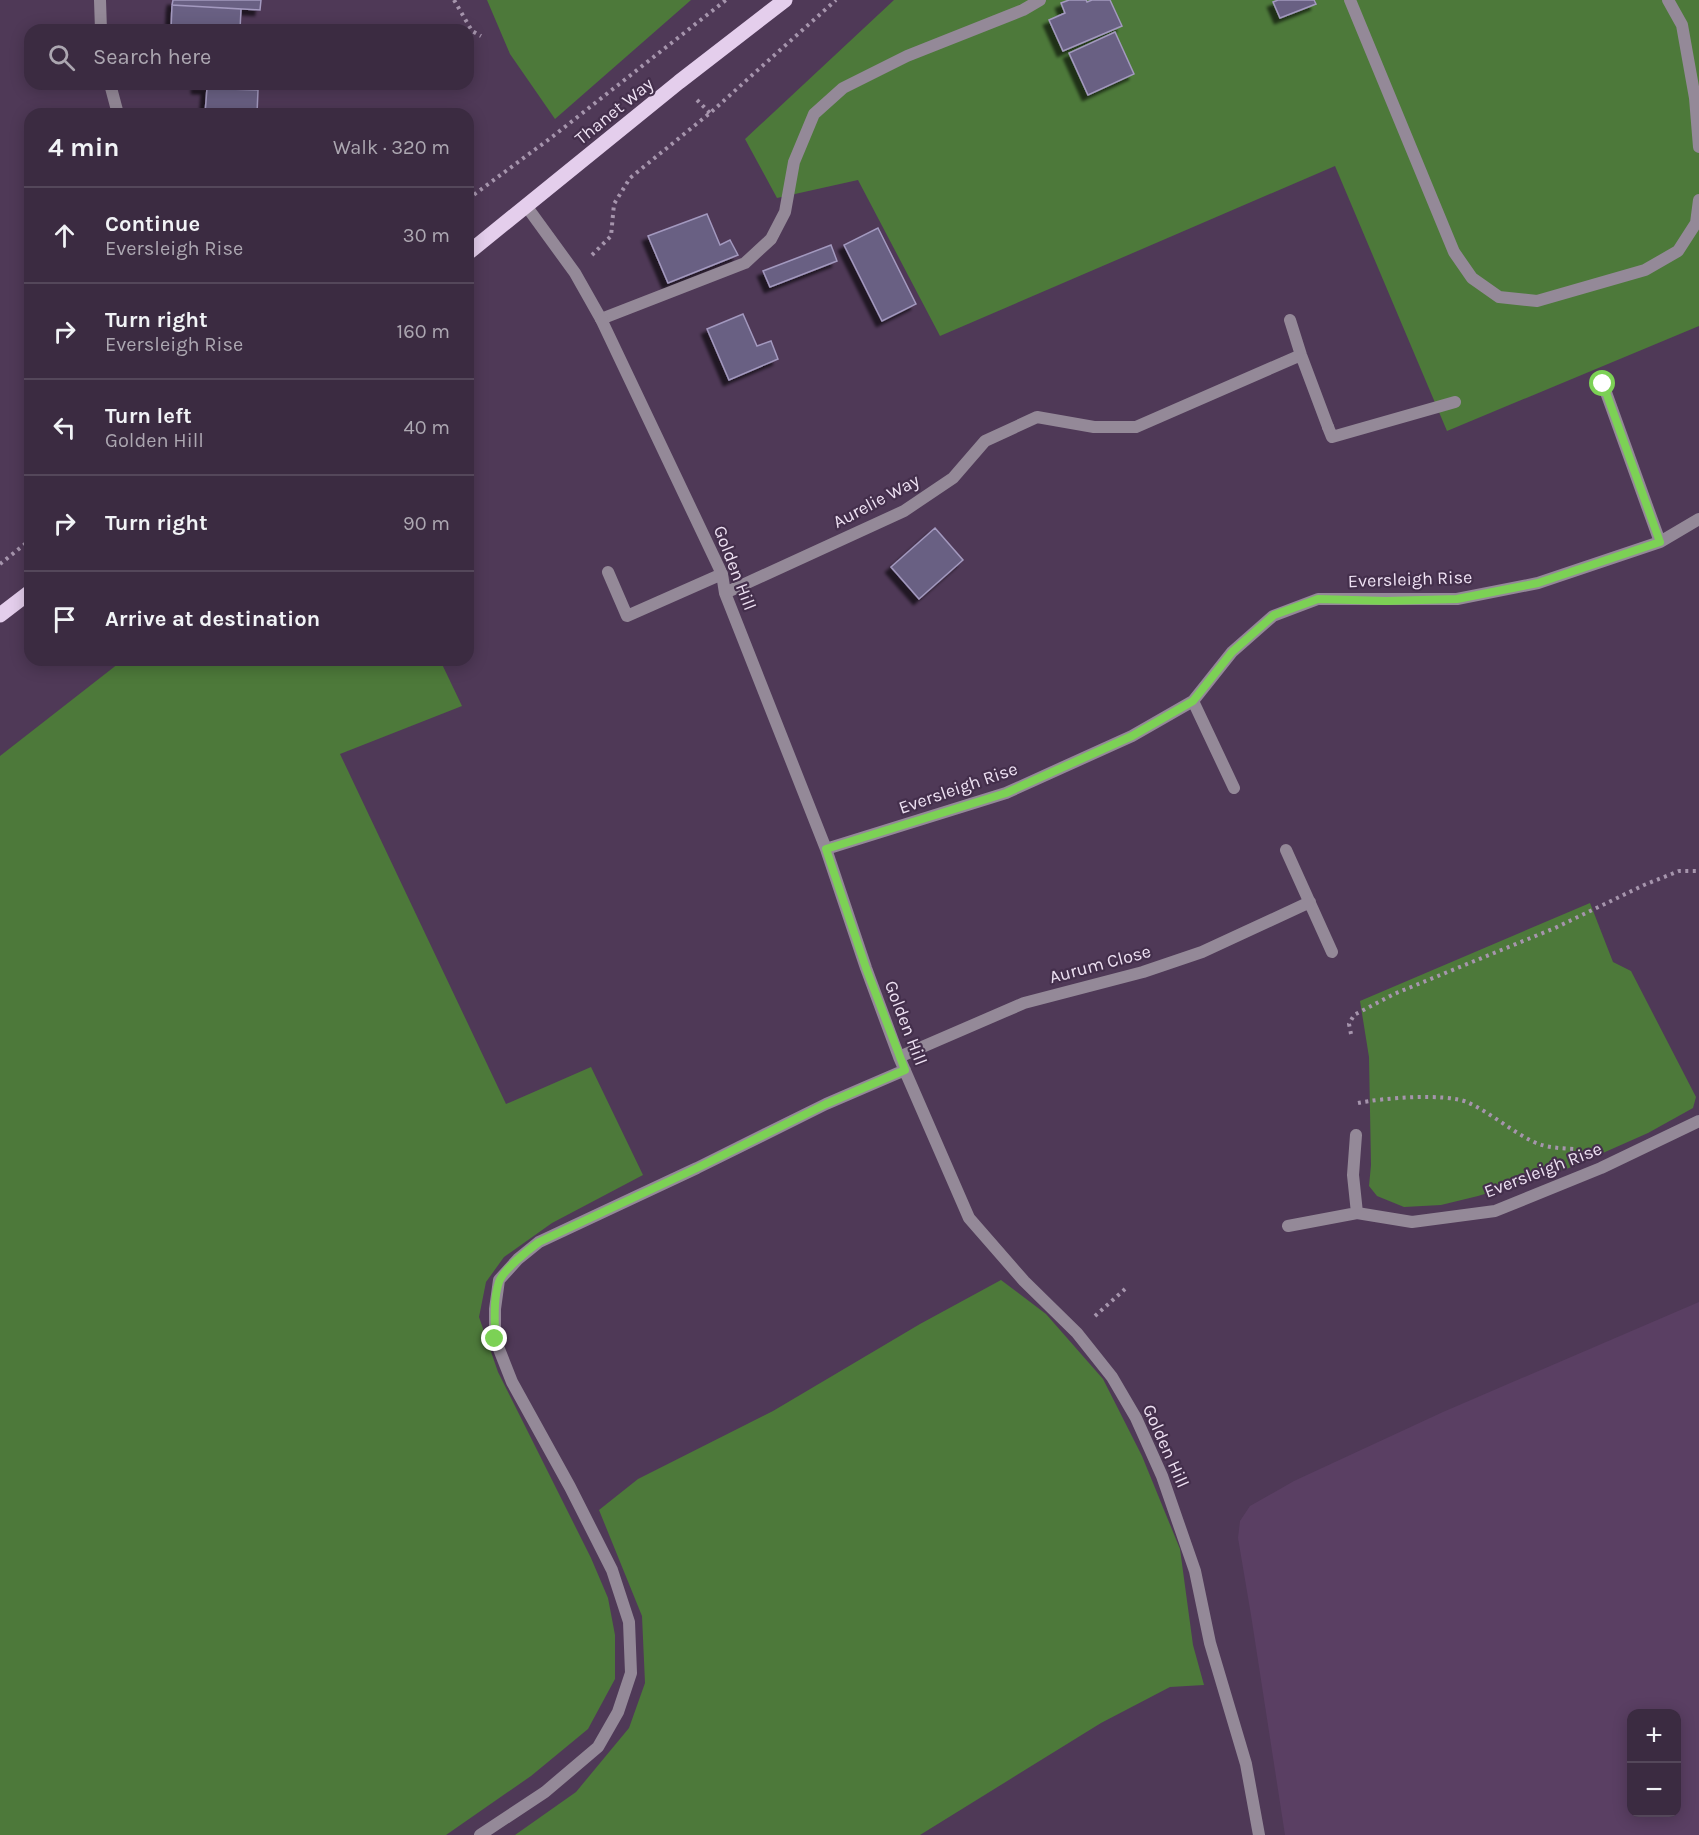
<!DOCTYPE html>
<html lang="en">
<head>
<meta charset="utf-8">
<style>
	:root { --surface:#3b2b41; --page:#46374c; --text:#f1f3f6; --muted:#aca7b1; --line:#54475a }
	body { margin:0; font-family:Karla,sans-serif; background:var(--page); color:var(--text) }
	.controls { position:absolute; right:18px; bottom:18px; display:grid; overflow:hidden; border-radius:12px; box-shadow:0 3px 15px #0003 }
	.controls button { width:54px; height:54px; display:grid; place-items:center; padding:0; border:0; border-bottom:2px solid var(--line); background:var(--surface); color:var(--text); font:30px sans-serif }
	.stop { position:absolute; width:18px; height:18px; margin:-14px; border:4px solid #7cd155; border-radius:50%; background:#fff }
	.stop.end { background:#7cd155; border-color:#fff; box-shadow:0 2px 6px #0008 }
	.list { margin:0; padding:0; list-style:none }
	h2 { display:flex; justify-content:space-between; align-items:center; height:78px; margin:0; padding:0 24px; font-size:26px }
	h2 small { font-size:20px; font-weight:400; color:var(--muted) }
	.list li { display:grid; grid-template-columns:39px 1fr auto; gap:18px; align-items:center; box-sizing:border-box; height:96px; padding:0 24px; border-top:2px solid var(--line) }
	.list b { display:block; font-size:22px; white-space:nowrap }
	.list p { margin:0; font-size:20px; white-space:nowrap; color:var(--muted) }
	.list em { font-size:20px; font-style:normal; color:var(--muted) }
	.icon { flex:none; width:33px; height:33px; fill:none; stroke:currentColor; stroke-width:2; stroke-linecap:round; stroke-linejoin:round }
	.map { position:relative; flex:none; width:1699px; height:1835px; overflow:hidden }
	.search { position:absolute; background:var(--surface); box-shadow:0 3px 15px #0003; left:24px; top:24px; width:450px; height:66px; display:flex; align-items:center; gap:15px; box-sizing:border-box; padding:0 21px; border-radius:18px; color:var(--muted); font-size:22px }
	.panel { position:absolute; background:var(--surface); box-shadow:0 3px 15px #0003; left:24px; top:108px; width:450px; height:558px; border-radius:18px }
	.map>svg:first-child { display:block }
	.built { fill:#5a3f63; fill-rule:evenodd }
	.green { fill:#4d793a }
	.building { fill:#696083; stroke:#a399bf; stroke-width:1.5; filter:url(#shadow) }
	.lines { fill:none; stroke-linecap:round; stroke-linejoin:round }
	.path { stroke:#a695ad; stroke-width:4; stroke-dasharray:3 4.5; stroke-linecap:butt }
	.service { stroke:#948998; stroke-width:12 }
	.minor { stroke:#948998; stroke-width:12 }
	.primary { stroke:#e4ceec; stroke-width:15 }
	.route { stroke:#7cd155; stroke-width:8 }
	.labels { text-anchor:middle; dominant-baseline:central; stroke-width:4.5; stroke-linejoin:round; paint-order:stroke }
	.street-label { font-size:18px; fill:#eee1f3; stroke:#442f4c }
</style>
</head>
<body>
<div class="map">
<svg width="1699" height="1835" viewBox="0 0 1699 1835">
	<defs>
		<filter id="shadow"><feDropShadow dx="-5.5" dy="5.5" stdDeviation="1.5" flood-color="#0009"/></filter>
	</defs>
	<rect width="100%" height="100%" fill="#4f3957"/>
	<path class="built" d="M 1699,1302 L 1699,1835 L 1285,1835 L 1251,1615 L 1238,1538 L 1240,1521 L 1250,1506 L 1294,1481 L 1443,1412 ZM 1632,1714 L 1676,1714 L 1676,1812 L 1632,1812 Z"/>
	<path class="green" d="M 487,0 L 691,0 L 555,119 L 510,54 Z
		M 894,0 L 1699,0 L 1699,326 L 1447,431 L 1335,166 L 940,336 L 858,180 L 777,198 L 745,139 Z
		M 123,660 L 440,660 L 462,706 L 340,754 L 506,1104 L 591,1067 L 643,1175 L 552,1223 L 504,1257 L 486,1282 L 479,1317 L 498,1372 L 591,1558 L 608,1598 L 615,1635 L 615,1679 L 588,1729 L 531,1776 L 446,1835 L 0,1835 L 0,756 Z
		M 1590,903 L 1613,962 L 1631,971 L 1696,1097 L 1693,1108 L 1648,1133 L 1569,1168 L 1478,1196 L 1441,1205 L 1404,1207 L 1377,1196 L 1369,1186 L 1371,1165 L 1369,1057 L 1360,1001 Z
		M 1001,1280 L 1046,1314 L 1103,1379 L 1142,1456 L 1180,1549 L 1193,1645 L 1204,1685 L 1170,1687 L 1101,1723 L 920,1835 L 515,1835 L 576,1792 L 629,1728 L 645,1683 L 642,1616 L 599,1510 L 638,1479 L 773,1411 L 920,1324 Z"/>
	<path class="building" d="M 173,0 L 261,0 L 260,10 L 172,5 Z
		M 1069,0 L 1086,0 L 1087,2 L 1092,0 L 1110,0 L 1122,26 L 1063,51 L 1049,20 L 1065,13 L 1061,3 Z
		M 1278,0 L 1314,0 L 1316,4 L 1280,18 L 1273,2 Z
		M 172,5 L 241,9 L 240,30 L 171,30 Z
		M 1115,32 L 1134,74 L 1088,95 L 1069,53 Z
		M 197,84 L 258,84 L 258,90 L 197,88 Z
		M 207,88 L 258,90 L 257,114 L 205,114 Z
		M 707,214 L 720,245 L 730,240 L 738,255 L 668,283 L 648,236 Z
		M 878,228 L 916,304 L 882,321 L 844,245 Z
		M 831,245 L 837,261 L 770,287 L 763,271 Z
		M 743,314 L 757,346 L 771,341 L 778,359 L 729,380 L 707,329 Z
		M 935,528 L 963,560 L 919,599 L 891,567 Z"/>
	<g class="lines">
		<path class="path" d="M 454,0 L 472,31 L 481,36
			M 697,100 L 710,113
			M 468,199 L 552,137 L 726,0
			M 592,255 L 611,236 L 614,204 L 630,178 L 710,113 L 836,0
			M 0,564 L 30,540
			M 1351,1034 L 1349,1024 L 1354,1015 L 1394,994 L 1555,928 L 1644,885 L 1679,871 L 1699,871
			M 1358,1103 C 1382,1098 1445,1093 1467,1102 C 1491,1113 1511,1131 1534,1142 C 1547,1148 1560,1148 1574,1149
			M 1095,1316 L 1125,1289"/>
		<path class="service" d="M 1350,0 L 1454,252 L 1472,278 L 1499,297 L 1537,301 L 1645,270 L 1678,251 L 1696,223 L 1699,200
			M 1668,0 L 1682,25 L 1695,98 L 1699,147
			M 601,319 L 745,263 L 771,239 L 785,212 L 794,162 L 814,114 L 843,88 L 907,56 L 1023,10 L 1040,0
			M 1328,427 L 1332,437 L 1455,402"/>
		<path class="minor" d="M 100,0 L 101,30
			M 110,84 L 118,114
			M 527,207 L 575,273 L 601,319 L 722,574 L 725,593 L 826,849 L 866,968 L 899,1057 L 969,1218 L 1024,1281 L 1077,1333 L 1112,1377 L 1136,1418 L 1162,1476 L 1195,1571 L 1210,1643 L 1246,1764 L 1259,1835
			M 1290,320 L 1301,355 L 1328,427
			M 1603,384 L 1660,542
			M 608,572 L 627,616 L 722,574
			M 725,593 L 904,511 L 953,478 L 985,441 L 1037,417 L 1094,427 L 1136,427 L 1301,355
			M 1193,701 L 1234,788
			M 826,849 L 1006,793 L 1132,736 L 1193,701 L 1232,652 L 1273,616 L 1318,599 L 1457,599 L 1538,583 L 1660,542 L 1699,519
			M 1286,850 L 1332,952
			M 899,1057 L 1024,1003 L 1143,972 L 1202,952 L 1310,902
			M 1356,1135 L 1353,1175 L 1357,1213
			M 1288,1226 L 1357,1213 L 1412,1222 L 1495,1211 L 1601,1168 L 1699,1121
			M 480,1835 L 545,1792 L 598,1747 L 618,1712 L 631,1673 L 629,1622 L 612,1570 L 570,1487 L 512,1382 L 495,1339 L 495,1309 L 499,1280 L 518,1259 L 539,1242 L 697,1168 L 826,1104 L 905,1070"/>
		<path class="primary" d="M 468,253 L 679,82 L 785,0
			M 0,615 L 30,592"/>
	</g>
	<g class="lines">
		<path class="route" d="M 495,1339 C 495,1320 493,1300 499,1282 C 503,1270 528,1250 539,1242 L 697,1168 L 826,1104 L 905,1070 L 866,968 L 826,849 L 1006,793 L 1132,736 L 1193,701 L 1232,652 L 1274,615 L 1318,599 L 1386,601 L 1457,599 L 1538,583 L 1660,542 L 1603,384"/>
	</g>
	<g class="labels">
		<g class="street-label">
			<text transform="translate(614 111) rotate(-39)">Thanet Way</text>
			<text transform="translate(876 501) rotate(-28)">Aurelie Way</text>
			<text transform="translate(735 568) rotate(69)">Golden Hill</text>
			<text transform="translate(1410 579) rotate(-2)">Eversleigh Rise</text>
			<text transform="translate(958 788) rotate(-19)">Eversleigh Rise</text>
			<text transform="translate(1100 964) rotate(-15)">Aurum Close</text>
			<text transform="translate(906 1023) rotate(69)">Golden Hill</text>
			<text transform="translate(1543 1170) rotate(-21)">Eversleigh Rise</text>
			<text transform="translate(1166 1446) rotate(66)">Golden Hill</text>
		</g>
	</g>
</svg>
<div class="controls">
<button>+</button>
<button>−</button>
</div>
<div class="stop" style="left:1603px;top:384px"></div>
<div class="stop end" style="left:495px;top:1339px"></div>
<div class="search"><svg class="icon" aria-label="search" viewBox="0 0 24 24"><circle cx="10" cy="10" r="6"/><path d="M15 15l6 6"/></svg>Search here</div>
<section class="panel">
<h2>4 min<small>Walk · 320 m</small></h2>
<ul class="list">
<li><svg class="icon" aria-label="ahead" viewBox="0 0 24 24"><path d="M12 20V5M6 11l6-6 6 6"/></svg><div><b>Continue</b><p>Eversleigh Rise</p></div><em>30 m</em></li>
<li><svg class="icon" aria-label="right" viewBox="0 0 24 24"><path d="M7 20v-9h11M14 6l5 5-5 5"/></svg><div><b>Turn right</b><p>Eversleigh Rise</p></div><em>160 m</em></li>
<li><svg class="icon" aria-label="left" viewBox="0 0 24 24"><path d="M17 20v-9H6M10 6l-5 5 5 5"/></svg><div><b>Turn left</b><p>Golden Hill</p></div><em>40 m</em></li>
<li><svg class="icon" aria-label="right" viewBox="0 0 24 24"><path d="M7 20v-9h11M14 6l5 5-5 5"/></svg><div><b>Turn right</b></div><em>90 m</em></li>
<li><svg class="icon" aria-label="arrive" viewBox="0 0 24 24"><path d="M6 21V4h12l-3 4 3 4H6"/></svg><div><b>Arrive at destination</b></div></li>
</ul>
</section>
</div>
</body>
</html>
